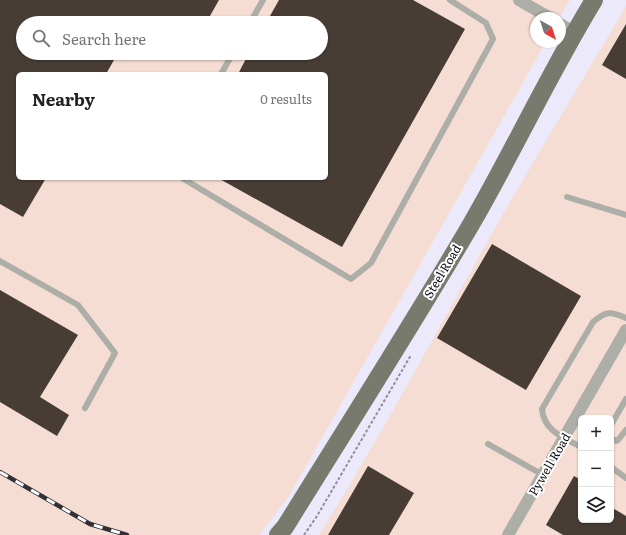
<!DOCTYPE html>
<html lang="en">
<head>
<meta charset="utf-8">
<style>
	:root { --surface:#fff; --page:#f2f2f2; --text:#202124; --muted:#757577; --line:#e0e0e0 }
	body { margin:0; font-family:Literata,serif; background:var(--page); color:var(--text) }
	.controls { position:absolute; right:12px; bottom:12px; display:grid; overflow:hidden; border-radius:6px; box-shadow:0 1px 3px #0004 }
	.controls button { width:36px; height:36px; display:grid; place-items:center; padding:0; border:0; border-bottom:1px solid var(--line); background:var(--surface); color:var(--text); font:20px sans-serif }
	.compass { position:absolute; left:530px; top:12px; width:36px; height:36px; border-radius:50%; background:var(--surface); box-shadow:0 1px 3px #0004; rotate:141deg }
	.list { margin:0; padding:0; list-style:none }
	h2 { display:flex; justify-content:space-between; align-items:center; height:52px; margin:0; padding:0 16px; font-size:17px }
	h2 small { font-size:13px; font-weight:400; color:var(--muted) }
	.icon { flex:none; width:22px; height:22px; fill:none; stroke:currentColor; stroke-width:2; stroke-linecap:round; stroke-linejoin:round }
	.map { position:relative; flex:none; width:626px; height:535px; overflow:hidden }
	.search { position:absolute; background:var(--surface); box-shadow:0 1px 3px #0004; left:16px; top:16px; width:312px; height:44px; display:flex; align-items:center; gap:10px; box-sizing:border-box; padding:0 14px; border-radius:22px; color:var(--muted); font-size:15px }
	.panel { position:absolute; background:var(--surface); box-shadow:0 1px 3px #0004; left:16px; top:72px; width:312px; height:108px; border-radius:6px }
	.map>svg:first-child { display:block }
	.industrial { fill:#f5ddd3; fill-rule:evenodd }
	.building { fill:#483d34 }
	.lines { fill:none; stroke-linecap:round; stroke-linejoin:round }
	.path { stroke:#908e9a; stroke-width:2; stroke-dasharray:3 2; stroke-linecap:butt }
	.service { stroke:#adaea7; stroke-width:6 }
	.minor { stroke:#adaea7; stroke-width:12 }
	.primary { stroke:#777a6d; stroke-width:18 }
	.rail-casing { stroke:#323138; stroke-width:4.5 }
	.rail { stroke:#fff; stroke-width:3; stroke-dasharray:9; stroke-linecap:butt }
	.labels { text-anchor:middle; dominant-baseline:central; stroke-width:4; stroke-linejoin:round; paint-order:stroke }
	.street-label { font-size:12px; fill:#0e0e13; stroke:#fff }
</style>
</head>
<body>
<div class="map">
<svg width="626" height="535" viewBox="0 0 626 535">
	<rect width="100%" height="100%" fill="#eceafa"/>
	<path class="industrial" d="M 0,0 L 570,0 L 559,18 L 536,18 L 536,42 L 546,42 L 289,496 L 259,535 L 0,535 ZM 23,23 L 321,23 L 321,53 L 23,53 ZM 18,74 L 326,74 L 326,178 L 18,178 Z
		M 626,6 L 626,535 L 319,535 L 348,488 L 396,405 L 508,205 ZM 581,418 L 611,418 L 611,520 L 581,520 Z"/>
	<path class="building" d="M 0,0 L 219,0 L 206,23 L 23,23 L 23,53 L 118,53 L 106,74 L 18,74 L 18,178 L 46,178 L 23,217 L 0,204 Z
		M 279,0 L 413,0 L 465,29 L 342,247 L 218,178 L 326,178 L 326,74 L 238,74 L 249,53 L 321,53 L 321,23 L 266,23 Z
		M 626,24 L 626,79 L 602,65 Z
		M 492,244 L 581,296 L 526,390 L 437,338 Z
		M 0,290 L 78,335 L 40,397 L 69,415 L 57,436 L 0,402 Z
		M 368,466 L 414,493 L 389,535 L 328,535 Z
		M 574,476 L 581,480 L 581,520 L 611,520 L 611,507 L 626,516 L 626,535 L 563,535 L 546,525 Z"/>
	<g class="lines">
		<path class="path" d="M 304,535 L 317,516 L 411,355"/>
		<path class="service" d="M 250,23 L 263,0
			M 221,74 L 233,53
			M 182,178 L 351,279 L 371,263 L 493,39 L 486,23 L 450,0
			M 567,197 L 626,215
			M 0,261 L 78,305 L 115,353 L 85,408
			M 611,425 L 626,399
			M 611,438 L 616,441 L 618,440 L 626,430
			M 488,444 L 543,475
			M 581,447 C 564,438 543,430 542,409 L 593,322 C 606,311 611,311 626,318
			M 611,467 L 626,478"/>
		<path class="minor" d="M 519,0 L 550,18
			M 560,24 L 574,32
			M 508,535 L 626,330"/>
		<path class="primary" d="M 278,535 L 285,527 C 348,425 413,324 473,221 C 515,148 550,72 594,0"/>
		<g class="rail-casing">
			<path id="rail" d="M 0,472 L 90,524 L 127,535"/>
		</g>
		<use href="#rail" class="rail"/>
	</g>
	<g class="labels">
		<g class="street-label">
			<text transform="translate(442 271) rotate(-59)">Steel Road</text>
			<text transform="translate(549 464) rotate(-60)">Pywell Road</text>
		</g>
	</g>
</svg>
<div class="controls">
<button>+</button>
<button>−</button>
<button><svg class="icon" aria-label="layers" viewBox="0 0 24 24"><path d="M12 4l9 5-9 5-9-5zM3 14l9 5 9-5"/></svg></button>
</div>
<svg class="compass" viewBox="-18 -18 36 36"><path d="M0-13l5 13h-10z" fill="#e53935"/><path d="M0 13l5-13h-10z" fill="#757577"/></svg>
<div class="search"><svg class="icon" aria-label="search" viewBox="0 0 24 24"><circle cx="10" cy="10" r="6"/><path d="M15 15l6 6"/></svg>Search here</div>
<section class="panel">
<h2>Nearby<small>0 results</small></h2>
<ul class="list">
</ul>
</section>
</div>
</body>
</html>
